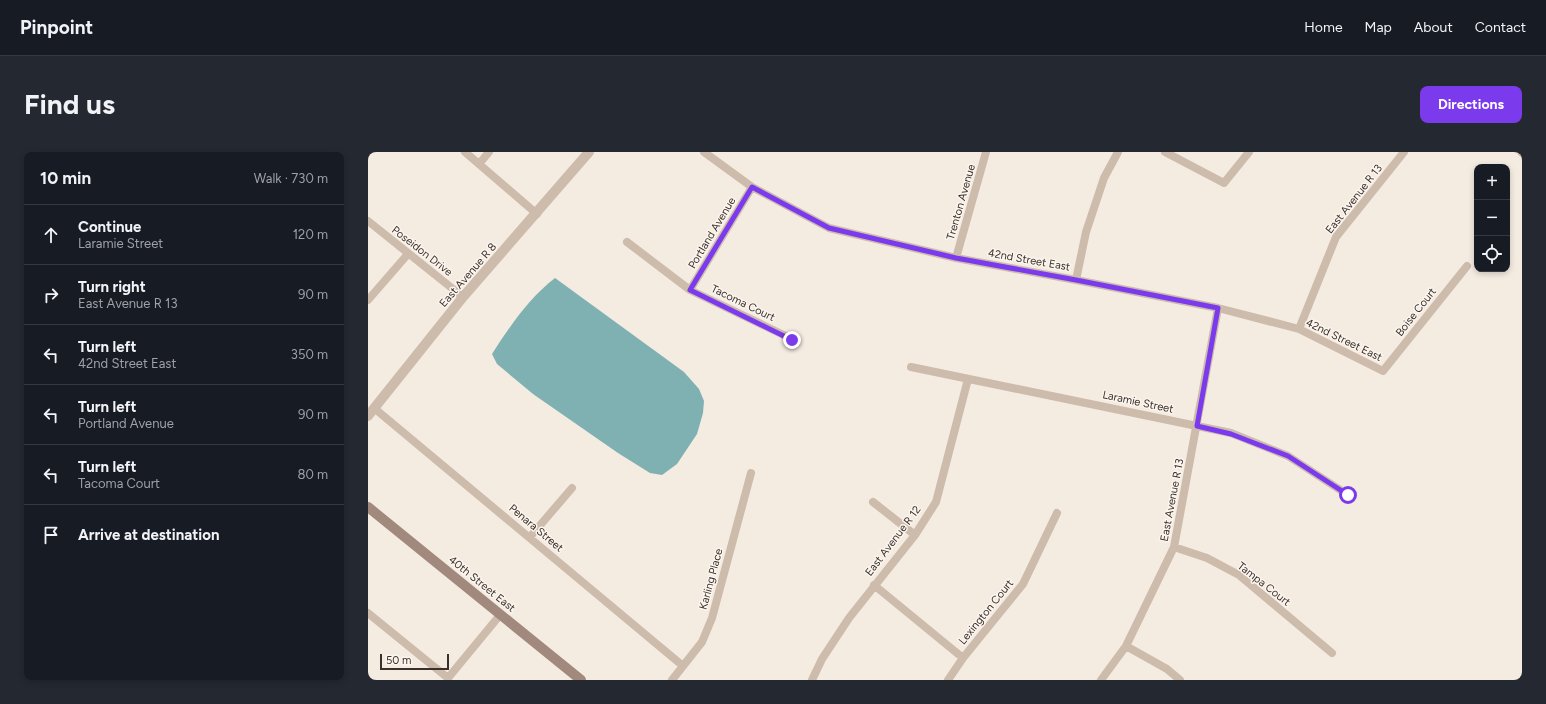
<!DOCTYPE html>
<html lang="en">
<head>
<meta charset="utf-8">
<style>
	:root { --surface:#171b24; --page:#242831; --text:#f1f3f6; --muted:#9ea1a6; --line:#363941; --accent:#7c3aed }
	body { margin:0; font-family:Figtree,sans-serif; background:var(--page); color:var(--text) }
	.controls { position:absolute; right:12px; top:12px; display:grid; overflow:hidden; border-radius:8px; box-shadow:0 2px 6px #0003 }
	.controls button { width:36px; height:36px; display:grid; place-items:center; padding:0; border:0; border-bottom:1px solid var(--line); background:var(--surface); color:var(--text); font:20px sans-serif }
	.scale { position:absolute; left:12px; bottom:10px; width:69px; box-sizing:border-box; padding-left:4px; border:2px solid #3b302b; border-top:0; font-size:11px; line-height:14px; white-space:nowrap; color:#3b302b; -webkit-text-stroke:3px #fbf5ee; paint-order:stroke }
	.stop { position:absolute; width:12px; height:12px; margin:-9px; border:3px solid #7c3aed; border-radius:50%; background:#fff }
	.stop.end { background:#7c3aed; border-color:#fff; box-shadow:0 1px 4px #0008 }
	.list { margin:0; padding:0; list-style:none }
	h2 { display:flex; justify-content:space-between; align-items:center; height:52px; margin:0; padding:0 16px; font-size:17px }
	h2 small { font-size:13px; font-weight:400; color:var(--muted) }
	.list li { display:grid; grid-template-columns:26px 1fr auto; gap:12px; align-items:center; box-sizing:border-box; height:60px; padding:0 16px; border-top:1px solid var(--line) }
	.list b { display:block; font-size:15px; white-space:nowrap }
	.list p { margin:0; font-size:13px; white-space:nowrap; color:var(--muted) }
	.list em { font-size:13px; font-style:normal; color:var(--muted) }
	.icon { flex:none; width:22px; height:22px; fill:none; stroke:currentColor; stroke-width:2; stroke-linecap:round; stroke-linejoin:round }
	.map { position:relative; flex:none; width:1154px; height:528px; overflow:hidden; border-radius:8px }
	header { display:flex; align-items:center; gap:24px; box-sizing:border-box; height:56px; padding:0 20px; background:var(--surface); border-bottom:1px solid var(--line) }
	header strong { font-size:19px }
	nav { display:flex; gap:22px; margin-inline-start:auto; font-size:14px }
	.intro { display:flex; align-items:center; justify-content:space-between; box-sizing:border-box; height:96px; padding:0 24px }
	h1 { margin:0; font-size:28px }
	.button { padding:10px 18px; border-radius:8px; background:var(--accent); color:#fff; font-size:14px; font-weight:700 }
	main { display:flex; gap:24px; padding:0 24px }
	aside { flex:1; background:var(--surface); border-radius:8px; box-shadow:0 2px 6px #0003 }
	.map>svg:first-child { display:block }
	.water { fill:#7fb0b2 }
	.lines { fill:none; stroke-linecap:round; stroke-linejoin:round }
	.minor { stroke:#cdbbac; stroke-width:8 }
	.tertiary { stroke:#cdbbac; stroke-width:10 }
	.secondary { stroke:#a18a7d; stroke-width:10 }
	.route { stroke:#7c3aed; stroke-width:5 }
	.labels { text-anchor:middle; dominant-baseline:central; stroke-width:3; stroke-linejoin:round; paint-order:stroke }
	.street-label { font-size:11px; fill:#3b302b; stroke:#fbf5ee }
</style>
</head>
<body>
<header>
<strong>Pinpoint</strong>
<nav><a>Home</a><a>Map</a><a>About</a><a>Contact</a></nav>
</header>
<div class="intro"><h1>Find us</h1><a class="button">Directions</a></div>
<main>
<aside>
<h2>10 min<small>Walk · 730 m</small></h2>
<ul class="list">
<li><svg class="icon" aria-label="ahead" viewBox="0 0 24 24"><path d="M12 20V5M6 11l6-6 6 6"/></svg><div><b>Continue</b><p>Laramie Street</p></div><em>120 m</em></li>
<li><svg class="icon" aria-label="right" viewBox="0 0 24 24"><path d="M7 20v-9h11M14 6l5 5-5 5"/></svg><div><b>Turn right</b><p>East Avenue R 13</p></div><em>90 m</em></li>
<li><svg class="icon" aria-label="left" viewBox="0 0 24 24"><path d="M17 20v-9H6M10 6l-5 5 5 5"/></svg><div><b>Turn left</b><p>42nd Street East</p></div><em>350 m</em></li>
<li><svg class="icon" aria-label="left" viewBox="0 0 24 24"><path d="M17 20v-9H6M10 6l-5 5 5 5"/></svg><div><b>Turn left</b><p>Portland Avenue</p></div><em>90 m</em></li>
<li><svg class="icon" aria-label="left" viewBox="0 0 24 24"><path d="M17 20v-9H6M10 6l-5 5 5 5"/></svg><div><b>Turn left</b><p>Tacoma Court</p></div><em>80 m</em></li>
<li><svg class="icon" aria-label="arrive" viewBox="0 0 24 24"><path d="M6 21V4h12l-3 4 3 4H6"/></svg><div><b>Arrive at destination</b></div></li>
</ul>
</aside>
<div class="map">
<svg width="1154" height="528" viewBox="0 0 1154 528">
	<rect width="100%" height="100%" fill="#f4ebe1"/>
	<path class="water" d="M 187,126 L 316,220 L 331,237 L 336,249 L 335,261 L 329,282 L 309,312 L 294,323 L 282,321 L 250,301 L 165,242 L 129,212 L 124,202 C 142,174 161,146 187,126 Z"/>
	<g class="lines">
		<path class="minor" d="M 97,0 L 169,62
			M 336,0 L 384,35 L 461,76 L 588,106 L 708,128 L 850,156 L 931,177 L 1015,219 L 1099,114
			M 797,0 L 856,31 L 881,0
			M 1153,0 L 1154,1
			M 111,12 L 121,0
			M 0,69 L 95,145
			M 259,90 L 322,138 L 424,187
			M 588,106 L 618,0
			M 708,128 L 718,80 L 736,26 L 750,0
			M 322,138 L 384,35
			M 0,148 L 40,102
			M 931,177 L 968,85 L 1036,0
			M 543,215 L 863,281 L 920,304 L 980,343
			M 6,256 L 315,514
			M 505,350 L 547,383
			M 162,385 L 204,336
			M 806,395 L 839,406 L 871,423 L 964,501
			M 506,433 L 595,506
			M 0,461 L 80,526 L 132,463
			M 758,494 L 799,517 L 812,528
			M 304,528 L 334,490 L 344,466 L 383,321
			M 444,528 L 454,507 L 481,466 L 547,383 L 568,350 L 600,227
			M 580,528 L 595,506 L 655,432 L 689,361
			M 733,528 L 758,494 L 806,395 L 850,156"/>
		<path class="tertiary" d="M 0,264 L 95,145 L 221,0"/>
		<path class="secondary" d="M 0,355 L 213,528"/>
	</g>
	<g class="lines">
		<path class="route" d="M 424,188 L 322,138 L 384,35 L 461,76 L 588,106 L 708,128 L 850,156 L 829,274 L 863,282 L 920,304 L 980,343"/>
	</g>
	<g class="labels">
		<g class="street-label">
			<text transform="translate(986 47) rotate(-52)">East Avenue R 13</text>
			<text transform="translate(593 50) rotate(-74)">Trenton Avenue</text>
			<text transform="translate(344 81) rotate(-59)">Portland Avenue</text>
			<text transform="translate(54 99) rotate(38)">Poseidon Drive</text>
			<text transform="translate(661 108) rotate(10)">42nd Street East</text>
			<text transform="translate(100 123) rotate(-49)">East Avenue R 8</text>
			<text transform="translate(375 151) rotate(26)">Tacoma Court</text>
			<text transform="translate(1048 160) rotate(-52)">Boise Court</text>
			<text transform="translate(976 188) rotate(26)">42nd Street East</text>
			<text transform="translate(770 250) rotate(12)">Laramie Street</text>
			<text transform="translate(804 348) rotate(-79)">East Avenue R 13</text>
			<text transform="translate(168 376) rotate(40)">Penara Street</text>
			<text transform="translate(525 389) rotate(-53)">East Avenue R 12</text>
			<text transform="translate(343 427) rotate(-75)">Karling Place</text>
			<text transform="translate(114 432) rotate(39)">40th Street East</text>
			<text transform="translate(896 432) rotate(38)">Tampa Court</text>
			<text transform="translate(618 460) rotate(-51)">Lexington Court</text>
		</g>
	</g>
</svg>
<div class="controls">
<button>+</button>
<button>−</button>
<button><svg class="icon" aria-label="locate" viewBox="0 0 24 24"><circle cx="12" cy="12" r="6"/><path d="M12 2v4M12 18v4M2 12h4M18 12h4"/></svg></button>
</div>
<div class="scale">50 m</div>
<div class="stop" style="left:980px;top:343px"></div>
<div class="stop end" style="left:424px;top:188px"></div>
</div>
</main>
</body>
</html>
